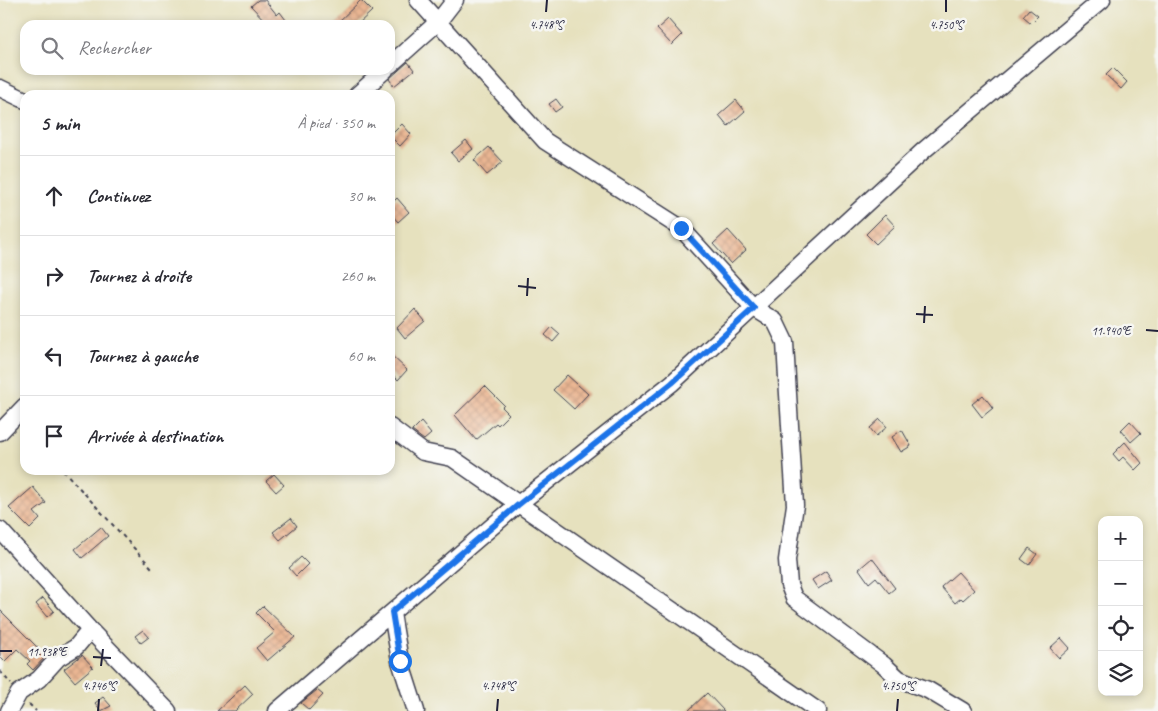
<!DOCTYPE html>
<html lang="fr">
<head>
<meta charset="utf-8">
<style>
	:root { --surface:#fff; --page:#f7f7f7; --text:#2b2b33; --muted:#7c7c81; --line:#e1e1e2 }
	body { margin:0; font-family:Caveat,sans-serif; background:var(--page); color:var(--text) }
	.controls { position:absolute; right:15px; bottom:15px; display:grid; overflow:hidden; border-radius:10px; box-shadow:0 2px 8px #0003 }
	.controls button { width:45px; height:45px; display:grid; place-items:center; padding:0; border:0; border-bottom:1px solid var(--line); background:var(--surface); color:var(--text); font:25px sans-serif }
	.stop { position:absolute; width:15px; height:15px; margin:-11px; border:4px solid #1a73e8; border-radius:50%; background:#fff }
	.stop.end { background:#1a73e8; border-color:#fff; box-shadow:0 1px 5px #0008 }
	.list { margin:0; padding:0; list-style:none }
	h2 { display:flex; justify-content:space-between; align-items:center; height:65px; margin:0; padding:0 20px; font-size:21px }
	h2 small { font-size:16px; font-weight:400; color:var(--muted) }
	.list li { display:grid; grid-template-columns:32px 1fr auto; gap:15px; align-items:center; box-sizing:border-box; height:80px; padding:0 20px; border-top:1px solid var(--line) }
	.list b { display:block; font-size:19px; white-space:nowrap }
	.list em { font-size:16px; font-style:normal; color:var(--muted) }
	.icon { flex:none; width:28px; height:28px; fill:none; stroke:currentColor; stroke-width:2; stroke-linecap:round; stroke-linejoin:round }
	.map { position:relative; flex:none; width:1158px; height:711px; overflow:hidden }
	.search { position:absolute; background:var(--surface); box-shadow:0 2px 8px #0003; left:20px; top:20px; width:375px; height:55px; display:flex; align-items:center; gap:12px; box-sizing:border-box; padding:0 18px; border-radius:15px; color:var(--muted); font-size:19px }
	.panel { position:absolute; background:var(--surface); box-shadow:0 2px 8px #0003; left:20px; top:90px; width:375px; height:385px; border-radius:15px }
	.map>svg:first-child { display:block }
	.building { fill:url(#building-cross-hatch) }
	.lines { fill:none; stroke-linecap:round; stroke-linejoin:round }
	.minor-casing { stroke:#3f3f4f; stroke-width:19 }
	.path { stroke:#3f3f4f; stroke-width:2; stroke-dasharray:4 4; stroke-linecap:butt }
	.minor { stroke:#fff; stroke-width:16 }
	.route { stroke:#1a73e8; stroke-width:6 }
	.ticks { fill:none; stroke:#22223b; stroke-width:2 }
	.ticks-label { font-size:12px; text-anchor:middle; fill:#22223b; stroke:#f6f6f2; stroke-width:5; stroke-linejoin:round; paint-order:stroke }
</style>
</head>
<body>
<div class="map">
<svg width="1158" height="711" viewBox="0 0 1158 711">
	<defs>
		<pattern id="building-cross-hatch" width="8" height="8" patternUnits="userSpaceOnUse" patternTransform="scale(1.25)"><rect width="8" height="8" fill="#eab693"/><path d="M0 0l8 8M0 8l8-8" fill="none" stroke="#c89c80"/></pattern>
	</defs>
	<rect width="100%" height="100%" fill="#f6f6f2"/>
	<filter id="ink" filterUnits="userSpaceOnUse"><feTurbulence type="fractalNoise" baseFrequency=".02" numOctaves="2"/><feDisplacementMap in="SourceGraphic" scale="10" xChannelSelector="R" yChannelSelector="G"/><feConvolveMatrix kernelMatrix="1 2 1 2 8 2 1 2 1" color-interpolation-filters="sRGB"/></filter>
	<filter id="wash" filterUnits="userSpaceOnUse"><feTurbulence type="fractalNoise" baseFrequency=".0096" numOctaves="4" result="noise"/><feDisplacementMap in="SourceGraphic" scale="20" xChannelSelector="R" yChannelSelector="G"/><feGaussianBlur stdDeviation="1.12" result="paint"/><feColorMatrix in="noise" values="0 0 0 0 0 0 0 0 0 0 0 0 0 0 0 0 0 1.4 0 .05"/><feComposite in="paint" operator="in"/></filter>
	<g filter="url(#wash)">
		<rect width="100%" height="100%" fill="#e6e1be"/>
		<g id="blocks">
			<path class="building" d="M 258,0 L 265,0 L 277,15 L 280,12 L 286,20 L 283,22 L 286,25 L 264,25 L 267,23 L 251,6 Z
				M 361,0 L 372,11 L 357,25 L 335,25 Z
				M 1029,9 L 1038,16 L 1031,23 L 1023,16 Z
				M 668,19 L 682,35 L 672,45 L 657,29 Z
				M 408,62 L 414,70 L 394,86 L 389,79 Z
				M 1113,68 L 1127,82 L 1121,89 L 1106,75 Z
				M 556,99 L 562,107 L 555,112 L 549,104 Z
				M 736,100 L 745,111 L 728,126 L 719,115 Z
				M 402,124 L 411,134 L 400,146 L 390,136 Z
				M 466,140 L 473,149 L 458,161 L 451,153 Z
				M 489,147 L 503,162 L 487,175 L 474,160 Z
				M 397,198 L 409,212 L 398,222 L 390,213 L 390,205 Z
				M 885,215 L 895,226 L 876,244 L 866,234 Z
				M 728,230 L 746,250 L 731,264 L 713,244 Z
				M 415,309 L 425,321 L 405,338 L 397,328 Z
				M 552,327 L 560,334 L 553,342 L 545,335 Z
				M 390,354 L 407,370 L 398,380 L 390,372 Z
				M 567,375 L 588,394 L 574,409 L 553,390 Z
				M 485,386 L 504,405 L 502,407 L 509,414 L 498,425 L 496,423 L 476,440 L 455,415 Z
				M 983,395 L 993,408 L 982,417 L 972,404 Z
				M 880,419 L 887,427 L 876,436 L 870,428 Z
				M 1130,421 L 1141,433 L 1131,442 L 1121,430 Z
				M 421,422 L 431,434 L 424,440 L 412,431 Z
				M 902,430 L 911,446 L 901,452 L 892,437 Z
				M 1125,442 L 1142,463 L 1135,470 L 1123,457 L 1119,461 L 1113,454 Z
				M 274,474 L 284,485 L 276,492 L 266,481 Z
				M 33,487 L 46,503 L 34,512 L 40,519 L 30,529 L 9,508 Z
				M 291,518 L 297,526 L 280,540 L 273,532 Z
				M 101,527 L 108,536 L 82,558 L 75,549 Z
				M 1029,548 L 1037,554 L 1029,565 L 1021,559 Z
				M 301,557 L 308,564 L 296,576 L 289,568 Z
				M 872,558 L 895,588 L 889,593 L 876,577 L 869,583 L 859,569 Z
				M 826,571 L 832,580 L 818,589 L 812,580 Z
				M 958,572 L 974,590 L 963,600 L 961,598 L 955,603 L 941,587 Z
				M 43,598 L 54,611 L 47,617 L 36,604 Z
				M 263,606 L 295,637 L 267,661 L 256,648 L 275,632 L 256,613 Z
				M 0,610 L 46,656 L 33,670 L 27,664 L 30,661 L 17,649 L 5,661 L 0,656 Z
				M 143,630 L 149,637 L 141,643 L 135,636 Z
				M 1061,638 L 1070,648 L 1059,658 L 1050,648 Z
				M 82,655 L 93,667 L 75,682 L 64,669 Z
				M 245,685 L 253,694 L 235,711 L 217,711 Z
				M 317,690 L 323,695 L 309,710 L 301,703 Z
				M 707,693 L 724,711 L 688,711 Z
				M 103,697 L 111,706 L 101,711 L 95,703 Z"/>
		</g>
	</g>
	<g filter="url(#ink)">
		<use href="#blocks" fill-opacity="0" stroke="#3f3f4f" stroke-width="1"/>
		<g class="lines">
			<g class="minor-casing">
				<path id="minor" d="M 418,0 L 545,141 L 681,228 L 754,308 L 775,321 L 785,342 L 787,378 L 795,505 L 787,560 L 789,585 L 794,598 L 884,665 L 899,679 L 928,690 L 963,711
					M 390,65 L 438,22 L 455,0
					M 0,88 L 25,100
					M 357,95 L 385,70
					M 390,427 L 423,452 L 452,458 L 818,711
					M 0,432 L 25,406
					M 0,530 L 90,630 L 168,711
					M 392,613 L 400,661 L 416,711
					M 9,711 L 19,693 L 39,679 L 58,658 L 76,647 L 90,630
					M 277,711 L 517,505 L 672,383 L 923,151 L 1102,0"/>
			</g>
			<path class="path" d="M 63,470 L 152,568
				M 0,671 L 11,684
				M 29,704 L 36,711"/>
			<use href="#minor" class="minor"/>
		</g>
	</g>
	<g class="lines" filter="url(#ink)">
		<path class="route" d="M 400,661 L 392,612 L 518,505 L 672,383 L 754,308 L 681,228"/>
	</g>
	<path class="ticks" d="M 546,12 L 547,0M 946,12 L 946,0M 518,286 L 536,288M 527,296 L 528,278M 916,314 L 933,315M 924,323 L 925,306M 1146,330 L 1158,331M 0,651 L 12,651M 93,657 L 111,658M 101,666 L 103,649M 98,711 L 99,699M 497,711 L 498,699M 897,711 L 898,699"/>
	<g class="ticks-label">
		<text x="546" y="29">4.748°S</text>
		<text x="946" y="29">4.750°S</text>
		<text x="1111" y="335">11.940°E</text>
		<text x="47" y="656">11.938°E</text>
		<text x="99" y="690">4.746°S</text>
		<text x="498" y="690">4.748°S</text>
		<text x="898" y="690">4.750°S</text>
	</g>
</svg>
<div class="controls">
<button>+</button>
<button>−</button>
<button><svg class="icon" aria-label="locate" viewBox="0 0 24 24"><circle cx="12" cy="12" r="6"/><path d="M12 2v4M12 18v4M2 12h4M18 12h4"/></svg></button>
<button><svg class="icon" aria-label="layers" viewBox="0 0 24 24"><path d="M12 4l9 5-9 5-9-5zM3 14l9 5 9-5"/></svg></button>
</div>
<div class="stop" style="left:400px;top:661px"></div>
<div class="stop end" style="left:681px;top:228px"></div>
<div class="search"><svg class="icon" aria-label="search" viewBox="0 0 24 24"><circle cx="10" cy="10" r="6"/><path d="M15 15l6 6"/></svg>Rechercher</div>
<section class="panel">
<h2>5 min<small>À pied · 350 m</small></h2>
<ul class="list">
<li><svg class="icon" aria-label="ahead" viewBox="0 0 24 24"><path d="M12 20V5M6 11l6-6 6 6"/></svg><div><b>Continuez</b></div><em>30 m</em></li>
<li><svg class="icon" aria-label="right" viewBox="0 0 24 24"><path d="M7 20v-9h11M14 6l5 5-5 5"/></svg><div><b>Tournez à droite</b></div><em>260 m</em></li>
<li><svg class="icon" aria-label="left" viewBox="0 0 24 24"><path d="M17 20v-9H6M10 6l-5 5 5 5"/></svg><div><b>Tournez à gauche</b></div><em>60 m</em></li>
<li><svg class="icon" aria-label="arrive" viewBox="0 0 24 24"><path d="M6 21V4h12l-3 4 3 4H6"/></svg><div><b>Arrivée à destination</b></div></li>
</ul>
</section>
</div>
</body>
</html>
